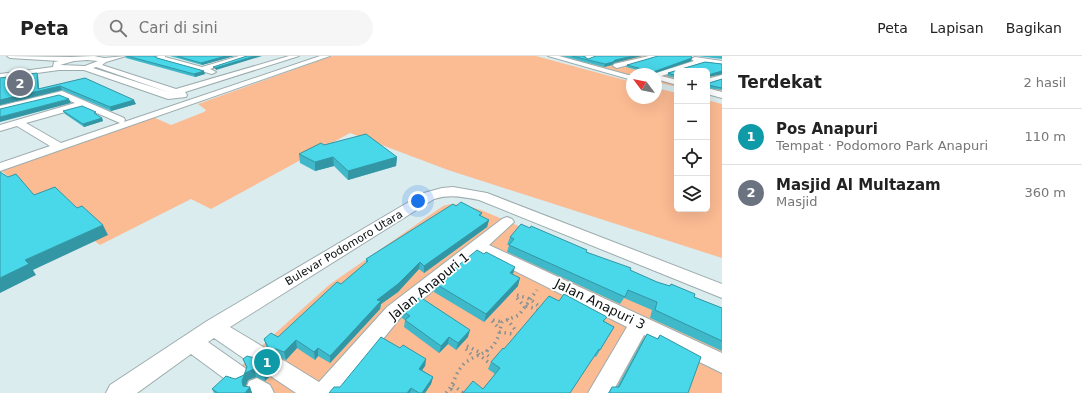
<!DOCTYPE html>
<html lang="id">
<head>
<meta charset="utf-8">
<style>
	:root { --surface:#fff; --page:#f6f6f6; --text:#222; --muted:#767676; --line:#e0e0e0; --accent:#864411 }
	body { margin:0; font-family:"DejaVu Sans",sans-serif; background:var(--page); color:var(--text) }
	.controls { position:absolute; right:12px; top:12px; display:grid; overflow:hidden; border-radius:6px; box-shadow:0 4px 16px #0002 }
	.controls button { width:36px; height:36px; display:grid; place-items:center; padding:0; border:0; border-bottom:1px solid var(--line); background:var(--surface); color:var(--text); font:20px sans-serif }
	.compass { position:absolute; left:626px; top:12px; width:36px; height:36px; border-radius:50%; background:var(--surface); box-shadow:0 4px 16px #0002; rotate:302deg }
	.you { position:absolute; left:418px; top:145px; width:14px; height:14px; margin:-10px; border:3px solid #fff; border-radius:50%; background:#1a73e8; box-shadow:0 0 0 6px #1a73e833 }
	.badge { display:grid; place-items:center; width:26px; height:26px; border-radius:50%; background:var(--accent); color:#fff; font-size:13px; font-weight:700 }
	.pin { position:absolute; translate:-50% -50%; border:2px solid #fff; box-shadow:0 1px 4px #0006 }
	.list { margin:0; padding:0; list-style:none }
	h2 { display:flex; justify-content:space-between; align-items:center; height:52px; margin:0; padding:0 16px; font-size:17px }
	h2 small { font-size:13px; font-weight:400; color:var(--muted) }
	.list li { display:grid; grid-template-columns:26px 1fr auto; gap:12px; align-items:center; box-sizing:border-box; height:56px; padding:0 16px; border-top:1px solid var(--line) }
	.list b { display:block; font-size:15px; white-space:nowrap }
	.list p { margin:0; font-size:13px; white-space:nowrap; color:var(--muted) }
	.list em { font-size:13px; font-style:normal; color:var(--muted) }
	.icon { flex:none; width:22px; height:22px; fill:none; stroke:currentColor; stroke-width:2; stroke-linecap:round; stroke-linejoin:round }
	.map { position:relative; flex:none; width:722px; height:337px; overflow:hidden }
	header { display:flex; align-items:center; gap:24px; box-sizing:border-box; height:56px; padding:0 20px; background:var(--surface); border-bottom:1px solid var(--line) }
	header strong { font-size:19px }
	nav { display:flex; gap:22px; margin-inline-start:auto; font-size:14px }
	.search { width:280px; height:36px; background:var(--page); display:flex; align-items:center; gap:10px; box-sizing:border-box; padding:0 14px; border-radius:22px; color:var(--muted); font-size:15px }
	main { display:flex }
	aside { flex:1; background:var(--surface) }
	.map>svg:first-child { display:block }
	.green { fill:#fbbb93 }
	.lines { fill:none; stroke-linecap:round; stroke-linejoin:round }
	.minor-casing { stroke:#9cacae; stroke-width:2 }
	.path { stroke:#859193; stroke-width:3.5; stroke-dasharray:1.5 4; stroke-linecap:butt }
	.minor { fill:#fff; fill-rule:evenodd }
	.wall { fill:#3fb9c9 }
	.shaded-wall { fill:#3396a4 }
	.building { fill:#49d7ea; stroke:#3396a4 }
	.labels { text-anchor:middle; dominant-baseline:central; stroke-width:3.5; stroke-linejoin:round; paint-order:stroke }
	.street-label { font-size:11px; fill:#080e0f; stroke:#fff }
	.near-street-label { font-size:13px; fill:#080e0f; stroke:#fff }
</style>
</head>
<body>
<header>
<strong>Peta</strong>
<div class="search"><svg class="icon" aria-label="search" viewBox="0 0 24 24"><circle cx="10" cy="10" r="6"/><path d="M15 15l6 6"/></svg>Cari di sini</div>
<nav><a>Peta</a><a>Lapisan</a><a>Bagikan</a></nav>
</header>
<main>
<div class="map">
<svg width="722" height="337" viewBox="0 0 722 337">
	<rect width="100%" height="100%" fill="#dbecee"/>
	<path class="green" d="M 332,0 L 536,0 L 632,26 L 632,42 L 656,42 L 656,32 L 677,37 L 677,153 L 707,153 L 707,44 L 722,48 L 722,202 L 448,114 L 350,77 L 211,153 L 191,143 L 100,189 L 0,114 L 153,61 L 171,69 L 204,56 L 206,54 L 198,48 Z
		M 560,0 L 687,0 L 722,6 L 722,42 L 707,38 L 707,15 L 677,15 L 677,31 L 656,26 L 656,18 L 632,18 L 632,20 Z
		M 451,148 L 464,149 L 481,154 L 722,256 L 722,337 L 214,337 L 270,282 L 329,229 L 443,150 Z"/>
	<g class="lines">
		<g class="minor-casing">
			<path id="minor" d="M 7,0 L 71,1 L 94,0 L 104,2 L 126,0 L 106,6 L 102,9 L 176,33 L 289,0 L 299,0 L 185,36 L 187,39 L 186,41 L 168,43 L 84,14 L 59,14 L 0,22 L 0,18 L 53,11 L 54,6 L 59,5 L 10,2 ZM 87,4 L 98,5 L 85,10 L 60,9 L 74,5 ZM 96,11 L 168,36 L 93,12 Z
				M 158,0 L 165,0 L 165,1 L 202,11 L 239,0 L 249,0 L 210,13 L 216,16 L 212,18 L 158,3 L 156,2 Z
				M 320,0 L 330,0 L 0,115 L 0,107 L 50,90 L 17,70 L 0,75 L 0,69 L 75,47 L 61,41 L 0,56 L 0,50 L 62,35 L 124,62 L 125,64 L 124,66 ZM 83,51 L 120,67 L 61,87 L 26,67 Z
				M 548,0 L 559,0 L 632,20 L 632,24 Z
				M 587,0 L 600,0 L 587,4 L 583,2 Z
				M 649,0 L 660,0 L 617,12 L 613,10 L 614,8 Z
				M 695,1 L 722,5 L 722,9 L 704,7 L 661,20 L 677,24 L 677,29 L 656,23 L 656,18 L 653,18 L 694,5 L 691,3 Z
				M 722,19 L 722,24 L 707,28 L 707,23 Z
				M 707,32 L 722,36 L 722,42 L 707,38 Z
				M 453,131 L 487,137 L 722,228 L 722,242 L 479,144 C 463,141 450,138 434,143 L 230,271 L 265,292 L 268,299 L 265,306 L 257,308 L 249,306 L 214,282 L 208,286 L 245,312 L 248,319 L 245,326 L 237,329 L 229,326 L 191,298 L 137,337 L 106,337 L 110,329 L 207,265 L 424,137 L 442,132 Z
				M 507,161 L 512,163 L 514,166 L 489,189 L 722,297 L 722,317 L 644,279 L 612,337 L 588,337 L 627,271 L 479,197 L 401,261 L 339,337 L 296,337 L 269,319 L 266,312 L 269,305 L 277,302 L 285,305 L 319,326 L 387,251 L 502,163 Z
				M 257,322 L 270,329 L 274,337 L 247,337 L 246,333 L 249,325 Z"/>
		</g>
		<path class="path" d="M 517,239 L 530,243 L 540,251
			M 517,242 L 525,251
			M 526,250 L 537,253
			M 507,263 L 516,275
			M 493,264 L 502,266
			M 492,265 L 499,272
			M 499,276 L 514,278
			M 467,290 L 481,297
			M 466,293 L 473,300
			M 487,294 L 487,299 L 491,302
			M 478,298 L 488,306
			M 453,329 L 463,337
			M 451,333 L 455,337
			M 446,337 C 454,329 455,318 462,310 C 471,299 488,299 495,287 C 499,281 500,273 502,266 L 519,259 L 537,234"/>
		<use href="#minor" class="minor"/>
	</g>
	<path class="wall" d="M 125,0 L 156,0 L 155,1 L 157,2 L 205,18 L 195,21 L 126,2 Z
		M 170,0 L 234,0 L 202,9 Z
		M 562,0 L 585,0 L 584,1 L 588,3 L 614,7 L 612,9 L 604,11 Z
		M 697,0 L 722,0 L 722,3 Z
		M 691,1 L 691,5 L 652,18 L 626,11 L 627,9 Z
		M 705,6 L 722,8 L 722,18 L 708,21 L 707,24 L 707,15 L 677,15 L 677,22 L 667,20 L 668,17 Z
		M 37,17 L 38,20 L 39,33 L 85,22 L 136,48 L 111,55 L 62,34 L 0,49 L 0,22 Z
		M 722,23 L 722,34 L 707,32 L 707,26 L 709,27 Z
		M 63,55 L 97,59 L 102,62 L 103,65 L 84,71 L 65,58 Z
		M 324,89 L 397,101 L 396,110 L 348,124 L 334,110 L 315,115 L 300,107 L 299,98 Z
		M 456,150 L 482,157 L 481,160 L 489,164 L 487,171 L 424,217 L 419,213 L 398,236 L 381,248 L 380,253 L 330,307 L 318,300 L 315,304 L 297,292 L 286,304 L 278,301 L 268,304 L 266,310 L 267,314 L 269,321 L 265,325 L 256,321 L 248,324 L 245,331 L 250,331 L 252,337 L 214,337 L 212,333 L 244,319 L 247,313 L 243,303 L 255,302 L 265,299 L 267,293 L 264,283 L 278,281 L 341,228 L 366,207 L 366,203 Z
		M 510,181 L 586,196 L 657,226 L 670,230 L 671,228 L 694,241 L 722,252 L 722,295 L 650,262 L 652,254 L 624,242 L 620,248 L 507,196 L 509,189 L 507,189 Z
		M 513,218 L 518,230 L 484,266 L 434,236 L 436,228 Z
		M 559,245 L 607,261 L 604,265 L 614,271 L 596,301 L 594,300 L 483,333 L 495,318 L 488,313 L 491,306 Z
		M 403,255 L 468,281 L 456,294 L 448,288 L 439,297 L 404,271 L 405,264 L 402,262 Z
		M 647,278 L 657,283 L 660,279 L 688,337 L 608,337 L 612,331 L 617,331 L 642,285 Z
		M 400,292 L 426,303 L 425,310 L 422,314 L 433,321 L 431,328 L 425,337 L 329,337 L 340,331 Z"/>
	<path class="shaded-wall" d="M 226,0 L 234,0 L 202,9 L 201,7 Z
		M 255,0 L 262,0 L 216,14 L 215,12 Z
		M 633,0 L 642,0 L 614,7 L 612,9 L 604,11 L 605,8 L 615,4 Z
		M 692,2 L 691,5 L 652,18 L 653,16 Z
		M 204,15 L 205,18 L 195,21 L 194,18 Z
		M 722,15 L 722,18 L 707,21 L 708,19 Z
		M 37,17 L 38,20 L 39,35 L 60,30 L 62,34 L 0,49 L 0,44 L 38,33 Z
		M 69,43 L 71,47 L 0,66 L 0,61 Z
		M 134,44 L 136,48 L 111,55 L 110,51 Z
		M 102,62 L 103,65 L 84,71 L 83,68 Z
		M 333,101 L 334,110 L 315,115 L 315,106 Z
		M 397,101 L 396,110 L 348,124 L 348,115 Z
		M 489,164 L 487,171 L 424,217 L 424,210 Z
		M 103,169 L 108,179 L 33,214 L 36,219 L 0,237 L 0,222 L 25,204 Z
		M 420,206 L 419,213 L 398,236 L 381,248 L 380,253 L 330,307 L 330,300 L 377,244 Z
		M 515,211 L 513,218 L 510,217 Z
		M 520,222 L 518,230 L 484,266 L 486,258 Z
		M 470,274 L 468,281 L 456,294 L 458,287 Z
		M 449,281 L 448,288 L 439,297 L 441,290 Z
		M 296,284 L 297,292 L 286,304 L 284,296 Z
		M 318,292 L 318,300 L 315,304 L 314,296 Z
		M 276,293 L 278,301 L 268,304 L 265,313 L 263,305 L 267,296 Z
		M 426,303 L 425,310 L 418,320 L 419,313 Z
		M 254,313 L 256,321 L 248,324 L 245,332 L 250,331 L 252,337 L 245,337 L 242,325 L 245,317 Z
		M 267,314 L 269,321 L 265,325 L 264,318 Z
		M 433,321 L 431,328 L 425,337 L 422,337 Z
		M 411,332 L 410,337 L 407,337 Z"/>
	<path class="building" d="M 127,0 L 154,0 L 157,2 L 204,15 L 194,18 Z
		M 177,0 L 226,0 L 201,7 Z
		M 247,0 L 255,0 L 215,12 L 213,11 Z
		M 572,0 L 583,0 L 588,3 L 596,0 L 633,0 L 615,4 L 613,6 L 605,8 Z
		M 658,0 L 691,0 L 692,2 L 653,16 L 627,9 Z
		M 705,6 L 722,8 L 722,15 L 708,19 L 707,24 L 707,15 L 677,15 L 677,20 L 668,17 Z
		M 37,17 L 38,33 L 85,22 L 134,44 L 110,51 L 60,30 L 0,44 L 0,22 Z
		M 722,23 L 722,32 L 707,29 L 707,26 L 709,27 Z
		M 59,39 L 69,43 L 0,61 L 0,53 Z
		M 82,50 L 96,56 L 94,57 L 102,62 L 83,68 L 63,55 Z
		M 366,78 L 397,101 L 348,115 L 333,101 L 315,106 L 299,98 L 321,87 L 324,89 Z
		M 0,116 L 8,121 L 16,118 L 34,139 L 55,131 L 77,152 L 82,150 L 103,169 L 25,204 L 29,208 L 0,222 Z
		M 461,146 L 482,157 L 479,159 L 489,164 L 424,210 L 420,206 L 398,228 L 377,244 L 381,245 L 330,300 L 318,292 L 314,296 L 296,284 L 284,296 L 276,293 L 267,296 L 263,305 L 267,314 L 264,318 L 254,313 L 245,317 L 242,325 L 243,330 L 250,331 L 245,337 L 218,337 L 212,333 L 226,320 L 235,323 L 244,319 L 247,311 L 243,303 L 247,300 L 255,302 L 265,299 L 268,291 L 264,283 L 271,277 L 278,281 L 337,226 L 341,228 L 368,205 L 366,203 L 453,148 L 456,150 Z
		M 521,168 L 530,172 L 531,170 L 587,194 L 586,196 L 631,212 L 630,214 L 657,226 L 670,230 L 671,228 L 695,238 L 694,241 L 722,252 L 722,285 L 655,254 L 657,246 L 628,234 L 625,241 L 509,189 L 514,183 L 510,181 Z
		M 477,194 L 484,198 L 486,196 L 515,211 L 510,217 L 520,222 L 486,258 L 436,228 Z
		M 564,238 L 607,261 L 603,265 L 614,271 L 600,294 L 599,293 L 570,337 L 463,337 L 473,325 L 483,333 L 500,312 L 491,306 L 503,292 L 504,293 L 549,240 L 559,245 Z
		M 420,241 L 470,274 L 458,287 L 449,281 L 441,290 L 405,264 L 410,260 L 403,255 Z
		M 647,278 L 658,283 L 660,279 L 701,301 L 688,337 L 609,337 L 612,331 L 619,331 Z
		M 381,281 L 400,292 L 403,289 L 426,303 L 419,313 L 433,321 L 422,337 L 419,337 L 411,332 L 407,337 L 329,337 L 334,331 L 340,331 Z"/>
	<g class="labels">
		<g class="street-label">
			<text transform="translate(344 192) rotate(-31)">Bulevar Podomoro Utara</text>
		</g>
		<g class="near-street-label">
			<text transform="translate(429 230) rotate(-39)">Jalan Anapuri 1</text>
			<text transform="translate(600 248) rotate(26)">Jalan Anapuri 3</text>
		</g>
	</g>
</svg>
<div class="controls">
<button>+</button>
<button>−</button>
<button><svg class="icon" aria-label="locate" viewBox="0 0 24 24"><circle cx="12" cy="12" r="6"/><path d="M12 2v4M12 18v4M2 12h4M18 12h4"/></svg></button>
<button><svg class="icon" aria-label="layers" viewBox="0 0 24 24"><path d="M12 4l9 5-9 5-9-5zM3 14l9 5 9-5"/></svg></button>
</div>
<svg class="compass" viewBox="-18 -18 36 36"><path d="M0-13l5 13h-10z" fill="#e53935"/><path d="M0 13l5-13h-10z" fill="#767676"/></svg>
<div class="you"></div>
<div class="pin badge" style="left:267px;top:306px;background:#0f9aa8">1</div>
<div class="pin badge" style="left:20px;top:27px;background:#6b7280">2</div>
</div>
<aside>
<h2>Terdekat<small>2 hasil</small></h2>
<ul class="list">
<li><span class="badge" style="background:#0f9aa8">1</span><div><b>Pos Anapuri</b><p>Tempat · Podomoro Park Anapuri</p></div><em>110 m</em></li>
<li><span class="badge" style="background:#6b7280">2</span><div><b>Masjid Al Multazam</b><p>Masjid</p></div><em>360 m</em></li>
</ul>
</aside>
</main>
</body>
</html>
